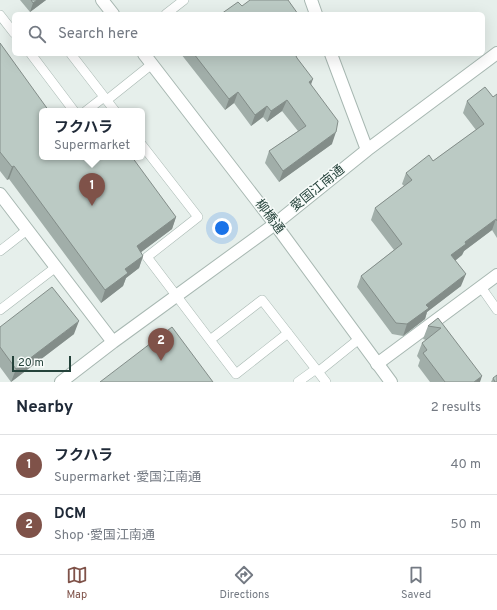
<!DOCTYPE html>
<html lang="en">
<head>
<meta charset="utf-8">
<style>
	:root { --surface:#fff; --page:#f6f6f7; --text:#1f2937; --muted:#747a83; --line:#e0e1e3; --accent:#7f5249 }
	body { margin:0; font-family:Overpass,"Noto Sans JP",sans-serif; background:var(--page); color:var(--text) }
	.scale { position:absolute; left:12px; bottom:10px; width:59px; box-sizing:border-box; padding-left:4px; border:2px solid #24423a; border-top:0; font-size:11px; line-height:14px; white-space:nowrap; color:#24423a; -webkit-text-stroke:3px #f7fbf9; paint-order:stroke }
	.you { position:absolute; left:222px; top:228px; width:14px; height:14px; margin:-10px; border:3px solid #fff; border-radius:50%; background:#1a73e8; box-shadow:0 0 0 6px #1a73e833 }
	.badge { display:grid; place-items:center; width:26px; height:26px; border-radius:50%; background:var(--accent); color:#fff; font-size:13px; font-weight:700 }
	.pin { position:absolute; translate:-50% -33px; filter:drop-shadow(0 1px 2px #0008) }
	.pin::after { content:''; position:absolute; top:21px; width:14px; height:12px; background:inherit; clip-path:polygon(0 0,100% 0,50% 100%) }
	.popup { position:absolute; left:39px; top:108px; width:106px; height:52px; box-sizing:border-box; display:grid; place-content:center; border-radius:6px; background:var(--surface); filter:drop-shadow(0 1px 3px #0005); font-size:13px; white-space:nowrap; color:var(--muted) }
	.popup b { font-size:15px; color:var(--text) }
	.popup::after { content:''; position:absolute; left:50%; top:100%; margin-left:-8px; border:8px solid transparent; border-top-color:var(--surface) }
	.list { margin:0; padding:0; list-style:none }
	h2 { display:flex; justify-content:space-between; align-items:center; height:52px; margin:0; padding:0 16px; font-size:17px }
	h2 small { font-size:13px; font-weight:400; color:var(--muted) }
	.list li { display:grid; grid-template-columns:26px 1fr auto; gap:12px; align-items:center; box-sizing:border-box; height:60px; padding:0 16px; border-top:1px solid var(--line) }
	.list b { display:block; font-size:15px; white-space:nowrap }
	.list p { margin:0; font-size:13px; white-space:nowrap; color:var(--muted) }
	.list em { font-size:13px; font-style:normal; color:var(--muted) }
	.icon { flex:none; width:22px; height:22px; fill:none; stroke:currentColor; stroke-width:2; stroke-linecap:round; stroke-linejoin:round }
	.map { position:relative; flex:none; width:497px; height:382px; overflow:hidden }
	.search { position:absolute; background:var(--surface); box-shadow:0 4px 16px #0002; left:12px; right:12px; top:12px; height:44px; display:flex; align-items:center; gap:10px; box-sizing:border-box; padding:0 14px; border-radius:6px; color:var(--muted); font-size:15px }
	.sheet { height:172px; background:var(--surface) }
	nav { display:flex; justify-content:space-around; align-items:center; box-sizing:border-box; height:56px; border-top:1px solid var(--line); background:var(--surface); font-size:11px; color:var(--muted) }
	nav a { display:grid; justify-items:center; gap:2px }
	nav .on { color:var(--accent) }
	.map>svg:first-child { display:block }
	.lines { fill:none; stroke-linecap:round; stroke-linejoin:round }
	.service-casing { stroke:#a8b8b2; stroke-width:10 }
	.minor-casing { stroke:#a8b8b2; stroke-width:14 }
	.tertiary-casing { stroke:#a8b8b2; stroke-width:14 }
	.service { stroke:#fff; stroke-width:9 }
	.minor { stroke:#fff; stroke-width:12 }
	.tertiary { stroke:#fff; stroke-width:12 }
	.wall { fill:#a1aea9 }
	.shaded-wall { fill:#838d89 }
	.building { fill:#bbcac4; stroke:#838d89 }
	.labels { text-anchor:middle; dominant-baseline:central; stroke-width:3; stroke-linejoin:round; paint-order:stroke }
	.street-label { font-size:13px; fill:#24423a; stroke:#f7fbf9 }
</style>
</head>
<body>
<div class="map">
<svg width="497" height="382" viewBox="0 0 497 382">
	<rect width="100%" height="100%" fill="#e6efeb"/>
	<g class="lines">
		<g class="service-casing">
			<path id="service" d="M 166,14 L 184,0
				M 0,15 L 14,33
				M 31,54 L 74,111
				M 71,54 L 115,111
				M 107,100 L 152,64
				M 86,111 L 104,97
				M 142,145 L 198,217 L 147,257 L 210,340 L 262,300 L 326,382
				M 0,251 L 27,230
				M 481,287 L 497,310
				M 0,310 L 56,267
				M 210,340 L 236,374 L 288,333
				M 318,372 L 359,339
				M 298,382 L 316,369"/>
		</g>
		<g class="minor-casing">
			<path id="minor" d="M 311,0 L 316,14
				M 331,54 L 367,150
				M 0,194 L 113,342
				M 377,364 L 497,275
				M 61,382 L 113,342 L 275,224 L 367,150 L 497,53"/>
		</g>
		<g class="tertiary-casing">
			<path id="tertiary" d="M 102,0 L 113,14
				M 144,54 L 275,224 L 391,382"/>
		</g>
		<use href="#service" class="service"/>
		<use href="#minor" class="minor"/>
		<use href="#tertiary" class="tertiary"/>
	</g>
	<path class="wall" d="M 20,0 L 46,0 L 30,12 Z
		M 0,43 L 42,157 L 176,217 L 172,229 L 141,252 L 143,256 L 139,268 L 126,278 L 123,286 L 101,303 L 9,179 L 7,180 L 0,171 Z
		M 181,54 L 295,54 L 311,84 L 332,144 L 279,182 L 265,163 L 269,151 L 298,131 L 282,111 L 267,122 L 263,117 L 251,126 L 234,103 L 225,110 Z
		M 497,94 L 497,238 L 492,230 L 464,251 L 462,255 L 455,261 L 461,286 L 427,312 L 425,319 L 403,336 L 392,334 L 357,287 L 361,276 L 394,250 L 371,220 L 375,208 L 404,186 L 402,184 L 406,173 L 433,161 L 476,130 L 463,113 L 467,101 L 493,97 Z
		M 438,318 L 480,382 L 430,382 L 418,366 L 420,360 L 417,356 L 422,343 L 426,340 L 423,339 L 428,326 Z
		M 0,327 L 74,334 L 11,382 L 0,367 Z
		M 493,378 L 497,382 L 491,382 Z"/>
	<path class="shaded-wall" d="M 37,0 L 46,0 L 30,12 L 33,3 Z
		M 313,79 L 309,90 L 309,82 Z
		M 238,92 L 234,103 L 225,110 L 229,99 Z
		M 287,100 L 282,111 L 267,122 L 271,111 Z
		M 267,106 L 263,117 L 251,126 L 255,115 Z
		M 336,132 L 332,144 L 279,182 L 283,171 Z
		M 14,166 L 9,179 L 7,180 L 12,167 Z
		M 176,217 L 172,229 L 132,259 L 137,246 Z
		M 496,219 L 492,230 L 464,251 L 462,255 L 447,267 L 451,255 L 465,242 Z
		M 143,256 L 139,268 L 126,278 L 123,286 L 101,303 L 105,290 L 125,269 Z
		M 466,274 L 461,286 L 427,312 L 425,319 L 403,336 L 407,324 L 426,305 Z
		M 79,321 L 74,334 L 11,382 L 16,369 Z
		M 482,376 L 480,382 L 474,382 Z"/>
	<path class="building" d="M 31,0 L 37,0 L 33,3 Z
		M 250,0 L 288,0 L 298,14 L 221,14 L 238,2 L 242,6 Z
		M 0,43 L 49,111 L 42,111 L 42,157 L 132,157 L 176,217 L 137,246 L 143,256 L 125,269 L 128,273 L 105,290 L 14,166 L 12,167 L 0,152 Z
		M 194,54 L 295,54 L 297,58 L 313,79 L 309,82 L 338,121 L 336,132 L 283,171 L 269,151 L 306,126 L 287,100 L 271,111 L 267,106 L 255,115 L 238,92 L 229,99 Z
		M 485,87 L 493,97 L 497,94 L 497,221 L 496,219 L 465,242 L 466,244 L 451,255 L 466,274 L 426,305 L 429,308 L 407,324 L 396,323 L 361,276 L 402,244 L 375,208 L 412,180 L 406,173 L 429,155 L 433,161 L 484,124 L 467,101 Z
		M 52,287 L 79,321 L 16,369 L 0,347 L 0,327 Z
		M 438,318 L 482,376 L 474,382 L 445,382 L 423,353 L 427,350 L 422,343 L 441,328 L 428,326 Z
		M 172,327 L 213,382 L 100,382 Z
		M 497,375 L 497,382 L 495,382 L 493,378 Z"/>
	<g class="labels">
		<g class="street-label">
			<text transform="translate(318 189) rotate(-39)">愛国江南通</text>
			<text transform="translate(269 217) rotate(53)">柳橋通</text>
		</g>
	</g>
</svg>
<div class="scale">20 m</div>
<div class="you"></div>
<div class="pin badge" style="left:92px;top:206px">1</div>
<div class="popup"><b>フクハラ</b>Supermarket</div>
<div class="pin badge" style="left:161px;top:361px">2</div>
<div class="search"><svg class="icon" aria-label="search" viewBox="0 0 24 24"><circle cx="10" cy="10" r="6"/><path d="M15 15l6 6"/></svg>Search here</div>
</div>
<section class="sheet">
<h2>Nearby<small>2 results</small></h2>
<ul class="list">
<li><span class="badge">1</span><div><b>フクハラ</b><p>Supermarket · 愛国江南通</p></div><em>40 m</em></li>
<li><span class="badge">2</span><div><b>DCM</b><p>Shop · 愛国江南通</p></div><em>50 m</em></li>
</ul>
</section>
<nav>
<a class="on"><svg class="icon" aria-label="map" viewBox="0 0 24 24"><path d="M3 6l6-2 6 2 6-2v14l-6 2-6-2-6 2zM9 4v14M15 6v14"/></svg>Map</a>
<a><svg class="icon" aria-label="directions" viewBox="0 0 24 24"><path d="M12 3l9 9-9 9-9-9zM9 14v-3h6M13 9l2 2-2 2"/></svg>Directions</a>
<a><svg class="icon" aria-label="saved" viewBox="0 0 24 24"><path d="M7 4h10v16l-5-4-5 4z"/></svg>Saved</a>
</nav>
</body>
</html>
